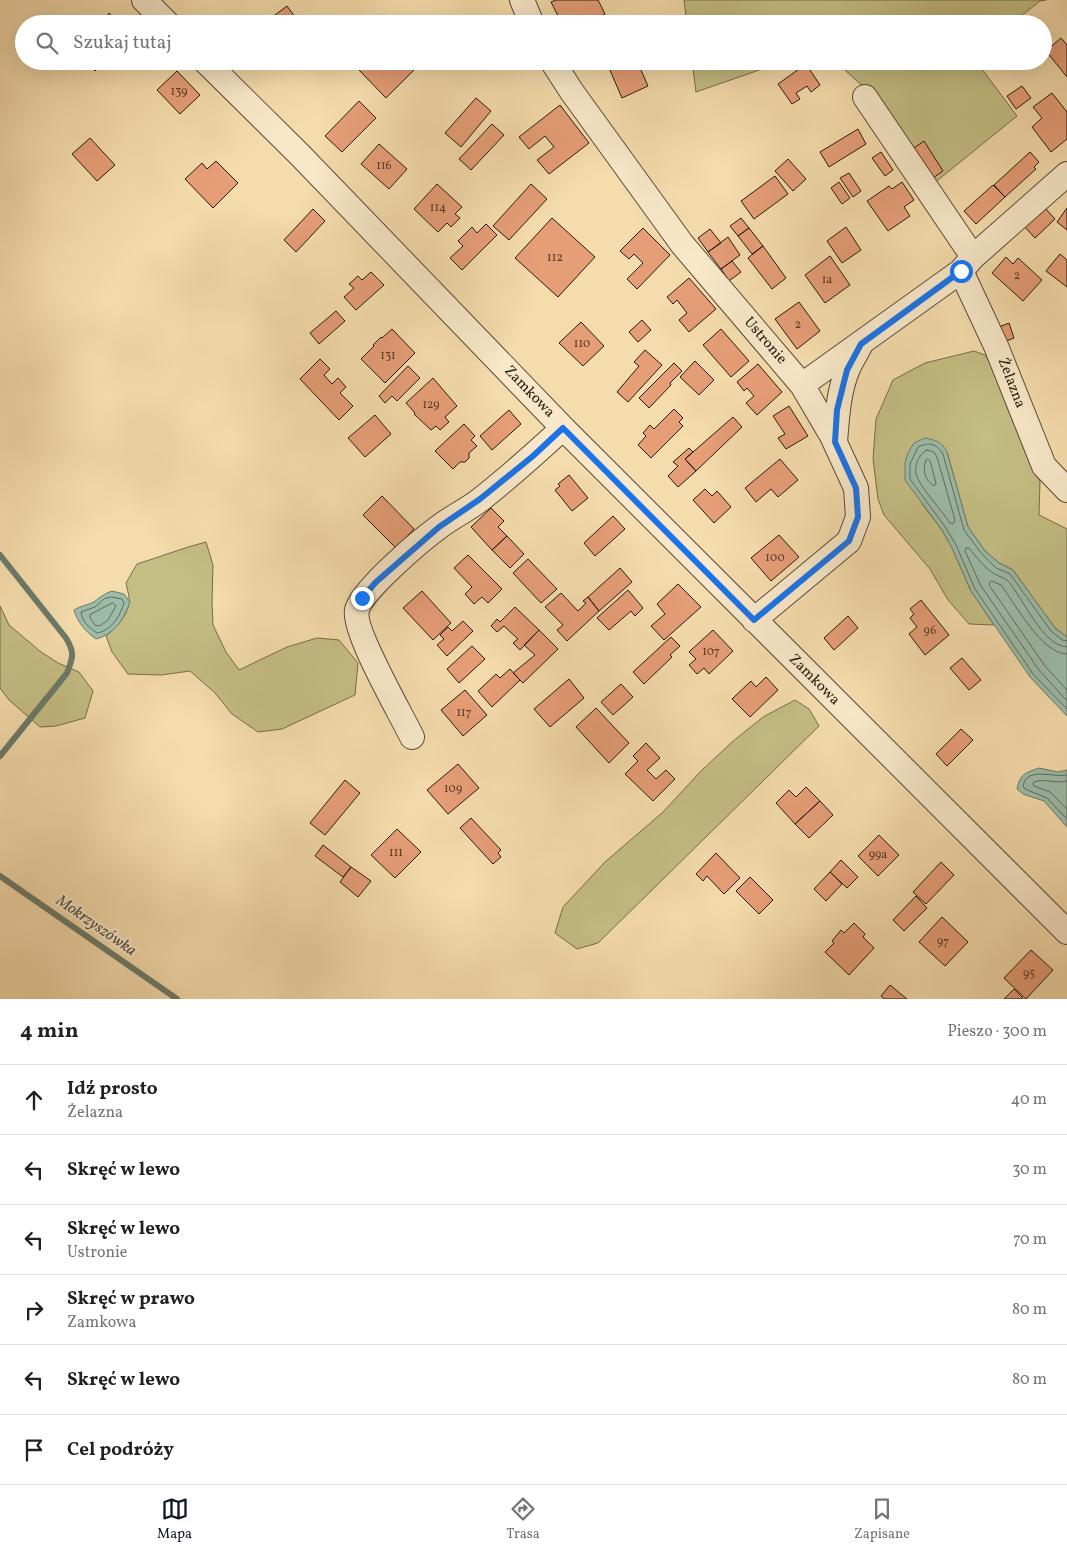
<!DOCTYPE html>
<html lang="pl">
<head>
<meta charset="utf-8">
<style>
	:root { --surface:#fff; --page:#f6f6f6; --text:#202124; --muted:#757577; --line:#e0e0e0; --accent:#111827 }
	body { margin:0; font-family:Vollkorn,serif; background:var(--page); color:var(--text) }
	.stop { position:absolute; width:15px; height:15px; margin:-11px; border:4px solid #1a73e8; border-radius:50%; background:#fff }
	.stop.end { background:#1a73e8; border-color:#fff; box-shadow:0 1px 5px #0008 }
	.list { margin:0; padding:0; list-style:none }
	h2 { display:flex; justify-content:space-between; align-items:center; height:65px; margin:0; padding:0 20px; font-size:21px }
	h2 small { font-size:16px; font-weight:400; color:var(--muted) }
	.list li { display:grid; grid-template-columns:32px 1fr auto; gap:15px; align-items:center; box-sizing:border-box; height:70px; padding:0 20px; border-top:1px solid var(--line) }
	.list b { display:block; font-size:19px; white-space:nowrap }
	.list p { margin:0; font-size:16px; white-space:nowrap; color:var(--muted) }
	.list em { font-size:16px; font-style:normal; color:var(--muted) }
	.icon { flex:none; width:28px; height:28px; fill:none; stroke:currentColor; stroke-width:2; stroke-linecap:round; stroke-linejoin:round }
	.map { position:relative; flex:none; width:1067px; height:999px; overflow:hidden }
	.search { position:absolute; background:var(--surface); box-shadow:0 5px 20px #0002; left:15px; right:15px; top:15px; height:55px; display:flex; align-items:center; gap:12px; box-sizing:border-box; padding:0 18px; border-radius:28px; color:var(--muted); font-size:19px }
	.sheet { height:485px; background:var(--surface) }
	nav { display:flex; justify-content:space-around; align-items:center; box-sizing:border-box; height:70px; border-top:1px solid var(--line); background:var(--surface); font-size:14px; color:var(--muted) }
	nav a { display:grid; justify-items:center; gap:2px }
	nav .on { color:var(--accent) }
	.map>svg:first-child { display:block }
	.green { fill:#c4be84; stroke:#766c4a }
	.water { fill:#9cbca9; stroke:#6d7b6b }
	.lines { fill:none; stroke-linecap:round; stroke-linejoin:round }
	.shore { stroke:#626a5c; stroke-width:1 }
	.stream { stroke:#6d7b6b; stroke-width:6 }
	.building { fill:#e69e77; stroke:#27190f }
	.minor-casing { stroke:#5a4a36; stroke-width:26 }
	.minor { stroke:#f8e8c9; stroke-width:24 }
	.route { stroke:#1a73e8; stroke-width:6 }
	.labels { text-anchor:middle; dominant-baseline:central; stroke-width:4.5; stroke-linejoin:round; paint-order:stroke }
	.number-label { font-size:12px; fill:#573a29 }
	.street-label { font-size:15px; fill:#27190f; stroke:#f8e8c9 }
	.water-label { font-size:16px; font-style:italic; fill:#505245; stroke:#f8e8c9 }
</style>
</head>
<body>
<div class="map">
<svg width="1067" height="999" viewBox="0 0 1067 999">
	<rect width="100%" height="100%" fill="#f5dcac"/>
	<filter id="stains"><feTurbulence type="fractalNoise" baseFrequency=".004" numOctaves="4"/><feColorMatrix values="0 0 0 0 .2 0 0 0 0 .09 0 0 0 0 .02 0 0 0 .5 -.17"/></filter>
	<radialGradient id="worn" r=".72"><stop offset=".6" stop-color="#630" stop-opacity="0"/><stop offset="1" stop-color="#630" stop-opacity=".3"/></radialGradient>
	<path class="green" d="M 684,0 L 1046,0 L 1040,1 L 1011,24 L 687,24 Z
		M 692,61 L 785,61 L 696,92 Z
		M 835,61 L 976,61 L 1017,116 L 933,184 L 868,91 Z
		M 974,351 L 985,355 L 996,370 L 1029,461 L 1040,481 L 1039,515 L 1067,529 L 1067,637 L 1055,628 L 1013,570 L 999,563 L 985,551 L 968,527 L 947,452 L 922,504 L 942,530 L 952,548 L 971,591 L 994,625 L 969,624 L 948,600 L 930,569 L 884,515 L 878,499 L 873,459 L 876,419 L 893,380 L 925,363 Z
		M 206,542 L 213,565 L 212,602 L 213,625 L 226,652 L 239,670 L 287,647 L 317,638 L 339,640 L 358,663 L 355,695 L 282,729 L 258,732 L 232,714 L 215,693 L 190,671 L 161,675 L 128,674 L 112,652 L 106,636 C 115,629 127,616 129,603 C 130,597 127,589 126,583 L 137,564 C 160,557 182,548 206,542 Z
		M 0,606 L 9,625 L 41,652 L 58,663 L 79,672 L 93,691 L 85,718 L 56,726 L 40,727 L 9,700 L 0,688 Z
		M 795,700 L 809,709 L 819,726 L 598,943 L 577,949 L 555,933 L 563,907 L 605,862 L 663,812 L 700,772 L 732,742 L 763,717 Z"/>
	<path class="water" d="M 925,438 C 936,440 942,442 947,452 L 968,527 L 985,551 L 999,563 L 1013,570 L 1055,628 L 1067,637 L 1067,716 L 1030,677 L 971,591 L 952,548 L 942,530 L 905,480 L 905,463 L 908,453 L 914,443 Z
		M 112,591 L 124,594 L 130,602 C 124,619 115,634 96,639 C 85,631 78,623 74,610 C 80,606 88,605 94,602 C 100,597 104,594 112,591 Z
		M 1039,768 L 1058,772 L 1067,770 L 1067,827 L 1044,801 L 1023,794 L 1017,789 C 1020,774 1025,773 1039,768 Z"/>
	<g class="lines">
		<path class="shore" d="M 927,450 L 934,452 L 937,457 L 955,520 L 953,524 L 950,523 C 942,511 922,489 917,477 C 913,468 918,454 927,450 Z
			M 928,459 L 930,461 L 936,483 L 934,486 C 925,480 922,471 926,460 Z
			M 112,597 L 122,599 L 124,603 C 120,616 111,631 97,633 C 89,628 82,621 81,612 L 95,607 L 104,599 Z
			M 113,603 L 116,606 L 108,620 L 100,626 L 95,625 L 90,618 L 90,615 Z
			M 1067,641 L 1062,640 L 1051,631 L 1010,574 L 996,568 L 982,554 L 964,530 L 943,454 C 936,443 929,442 918,447 L 910,464 L 910,479 L 946,528 L 956,545 L 975,589 L 1033,674 L 1067,709
			M 1067,647 C 1042,646 1023,597 1007,580 C 1003,577 997,576 993,573 C 984,567 976,557 969,548 L 966,548 L 965,551 L 981,586 L 1039,670 L 1067,701
			M 1067,654 C 1042,654 1016,605 1001,585 L 992,581 L 990,582 L 989,585 L 1045,666 L 1067,690
			M 1067,775 C 1053,778 1027,766 1023,786 L 1025,789 L 1047,798 L 1067,819
			M 1067,781 C 1055,784 1044,778 1034,782 L 1033,784 L 1034,786 L 1050,792 L 1067,809"/>
		<path class="stream" d="M 0,555 L 66,638 C 75,653 73,657 67,673 L 0,756
			M 0,876 L 177,999"/>
	</g>
	<path class="building" d="M 556,0 L 598,0 L 605,14 L 586,24 L 562,24 L 551,2 Z
		M 287,6 L 298,21 L 294,24 L 263,24 Z
		M 109,13 L 120,24 L 101,24 Z
		M 1061,38 L 1067,45 L 1067,77 L 1046,51 Z
		M 86,61 L 105,61 L 95,71 Z
		M 307,61 L 323,61 L 315,69 Z
		M 368,61 L 415,61 L 419,65 L 386,98 L 359,70 Z
		M 606,61 L 637,61 L 648,86 L 622,98 Z
		M 1007,61 L 1021,61 L 1013,68 Z
		M 806,64 L 820,85 L 811,92 L 807,86 L 796,93 L 800,99 L 792,104 L 778,84 Z
		M 177,71 L 200,95 L 180,114 L 157,90 Z
		M 1022,86 L 1031,98 L 1016,109 L 1007,96 Z
		M 1052,93 L 1067,112 L 1067,139 L 1051,152 L 1032,127 L 1042,118 L 1033,107 Z
		M 476,98 L 491,111 L 461,147 L 445,133 Z
		M 359,101 L 376,118 L 342,152 L 325,136 Z
		M 560,105 L 589,143 L 549,174 L 537,160 L 554,147 L 545,136 L 529,149 L 519,137 Z
		M 492,124 L 504,135 L 471,170 L 459,159 Z
		M 858,129 L 866,144 L 829,167 L 820,152 Z
		M 90,138 L 115,165 L 97,181 L 72,154 Z
		M 924,141 L 943,171 L 933,178 L 914,148 Z
		M 379,144 L 407,169 L 389,189 L 361,164 Z
		M 881,152 L 893,170 L 885,176 L 872,158 Z
		M 1030,152 L 1039,162 L 1034,167 L 1036,169 L 1005,197 L 994,185 Z
		M 788,159 L 806,179 L 793,191 L 775,171 Z
		M 216,161 L 238,183 L 213,208 L 185,179 L 202,163 L 207,169 Z
		M 849,173 L 861,191 L 853,197 L 840,178 Z
		M 775,176 L 788,194 L 754,219 L 741,201 Z
		M 839,182 L 850,198 L 842,204 L 831,188 Z
		M 902,182 L 914,200 L 904,207 L 910,216 L 888,231 L 867,201 L 889,186 L 892,189 Z
		M 437,184 L 462,207 L 455,214 L 460,218 L 451,227 L 447,223 L 438,232 L 414,209 Z
		M 531,184 L 547,199 L 509,240 L 493,226 Z
		M 993,185 L 1005,197 L 976,224 L 964,211 Z
		M 1044,207 L 1055,219 L 1035,238 L 1024,226 Z
		M 1067,208 L 1067,230 L 1057,222 Z
		M 313,209 L 325,221 L 296,252 L 284,240 Z
		M 552,218 L 595,257 L 558,297 L 515,258 Z
		M 741,218 L 749,228 L 738,236 L 730,226 Z
		M 486,224 L 497,235 L 462,270 L 450,258 L 463,246 L 458,241 L 472,227 L 477,233 Z
		M 846,227 L 861,250 L 842,263 L 827,241 Z
		M 643,228 L 670,255 L 637,289 L 627,279 L 643,263 L 634,254 L 629,259 L 620,251 Z
		M 749,228 L 763,246 L 752,254 L 738,236 Z
		M 710,229 L 721,243 L 708,252 L 698,238 Z
		M 728,237 L 740,255 L 721,269 L 708,252 Z
		M 763,246 L 786,278 L 772,289 L 748,258 Z
		M 1060,254 L 1067,260 L 1067,287 L 1046,271 Z
		M 830,256 L 850,285 L 825,303 L 805,275 Z
		M 1006,257 L 1013,264 L 1018,258 L 1042,280 L 1023,301 L 992,273 Z
		M 732,261 L 741,272 L 729,281 L 721,269 Z
		M 371,272 L 384,285 L 356,310 L 344,297 L 354,288 L 349,284 L 358,276 L 362,280 Z
		M 689,278 L 716,309 L 689,332 L 679,320 L 687,313 L 677,300 L 673,304 L 667,297 Z
		M 799,302 L 820,331 L 797,349 L 775,319 Z
		M 336,311 L 345,321 L 319,344 L 310,333 Z
		M 642,320 L 651,330 L 638,342 L 629,332 Z
		M 581,322 L 604,346 L 583,366 L 559,343 Z
		M 1009,323 L 1014,338 L 1004,342 L 999,327 Z
		M 392,329 L 415,353 L 385,383 L 361,359 L 374,346 L 373,345 L 381,337 L 382,338 Z
		M 721,329 L 749,361 L 731,377 L 703,345 Z
		M 645,350 L 662,365 L 628,402 L 617,392 L 639,366 L 634,362 Z
		M 320,359 L 330,369 L 324,375 L 332,384 L 338,378 L 346,387 L 340,393 L 353,406 L 339,420 L 300,379 Z
		M 695,361 L 714,380 L 699,395 L 680,377 Z
		M 674,363 L 682,371 L 670,383 L 671,385 L 649,408 L 639,398 Z
		M 758,364 L 782,392 L 757,415 L 746,403 L 754,396 L 747,388 L 744,391 L 737,382 Z
		M 408,366 L 420,378 L 397,401 L 392,396 L 385,403 L 379,396 Z
		M 433,378 L 457,406 L 445,417 L 449,422 L 440,430 L 436,426 L 431,430 L 414,414 L 415,413 L 406,403 Z
		M 789,406 L 808,436 L 786,449 L 778,438 L 785,434 L 773,416 Z
		M 674,409 L 683,418 L 679,422 L 683,426 L 651,458 L 638,445 L 646,436 L 643,433 L 650,425 L 654,429 Z
		M 509,410 L 521,424 L 492,450 L 480,436 Z
		M 375,415 L 391,434 L 365,457 L 348,438 Z
		M 733,417 L 742,427 L 696,471 L 685,459 Z
		M 464,424 L 475,436 L 471,440 L 477,446 L 469,453 L 469,458 L 465,462 L 460,462 L 453,469 L 435,451 Z
		M 689,448 L 693,452 L 685,459 L 696,471 L 678,487 L 668,476 L 678,466 L 673,462 Z
		M 780,459 L 798,480 L 778,497 L 771,489 L 756,502 L 745,488 Z
		M 569,475 L 588,498 L 572,511 L 555,490 L 560,486 L 558,484 Z
		M 705,489 L 712,496 L 717,491 L 731,507 L 714,523 L 693,500 Z
		M 382,496 L 414,529 L 396,548 L 363,515 Z
		M 491,508 L 504,521 L 498,527 L 507,536 L 492,550 L 471,527 Z
		M 613,516 L 625,529 L 595,556 L 584,543 Z
		M 779,535 L 799,557 L 771,581 L 751,558 Z
		M 507,536 L 524,554 L 510,568 L 492,550 Z
		M 468,555 L 502,589 L 488,603 L 482,597 L 474,604 L 465,594 L 472,587 L 454,568 Z
		M 528,559 L 557,589 L 541,603 L 513,573 Z
		M 620,568 L 632,582 L 599,611 L 588,597 Z
		M 678,584 L 701,607 L 664,640 L 651,626 L 665,614 L 657,604 Z
		M 628,590 L 643,608 L 635,616 L 631,611 L 609,630 L 597,618 Z
		M 422,591 L 451,623 L 433,640 L 403,608 Z
		M 561,593 L 578,611 L 586,603 L 583,601 L 588,597 L 599,611 L 567,641 L 557,630 L 563,625 L 545,607 Z
		M 921,600 L 949,635 L 925,655 L 909,634 L 917,627 L 910,618 L 914,614 L 910,609 Z
		M 515,607 L 539,630 L 520,650 L 513,643 L 518,639 L 504,626 L 497,632 L 491,626 L 497,619 L 500,622 Z
		M 848,616 L 858,628 L 834,650 L 824,638 Z
		M 463,621 L 473,631 L 447,656 L 437,645 L 444,639 L 440,635 L 448,627 L 452,631 Z
		M 539,630 L 558,649 L 523,683 L 513,673 L 535,655 L 524,645 Z
		M 713,630 L 733,651 L 709,674 L 704,668 L 697,674 L 689,665 L 696,659 L 689,652 Z
		M 671,637 L 680,646 L 670,655 L 672,657 L 644,684 L 633,672 Z
		M 472,646 L 485,659 L 459,683 L 447,669 Z
		M 962,658 L 981,680 L 969,690 L 950,668 Z
		M 510,669 L 520,680 L 492,707 L 478,691 L 496,674 L 500,678 Z
		M 766,677 L 778,690 L 750,717 L 732,699 L 751,681 L 756,687 Z
		M 569,679 L 584,698 L 550,727 L 534,709 Z
		M 621,684 L 633,697 L 613,715 L 601,702 Z
		M 465,690 L 487,715 L 463,736 L 441,710 Z
		M 596,708 L 629,743 L 609,763 L 576,727 Z
		M 961,729 L 973,740 L 947,766 L 936,754 Z
		M 646,743 L 660,758 L 647,770 L 656,779 L 666,770 L 675,779 L 653,801 L 625,774 L 638,761 L 633,756 Z
		M 458,764 L 479,788 L 448,814 L 427,790 Z
		M 345,780 L 360,793 L 325,835 L 310,823 Z
		M 806,787 L 820,801 L 795,824 L 776,803 L 789,790 L 796,797 Z
		M 820,801 L 833,815 L 809,838 L 795,824 Z
		M 471,818 L 501,850 L 498,853 L 501,857 L 493,864 L 460,828 Z
		M 397,829 L 421,852 L 395,878 L 371,855 Z
		M 879,835 L 899,855 L 878,876 L 858,856 Z
		M 323,845 L 351,867 L 343,877 L 315,856 Z
		M 716,853 L 740,878 L 724,894 L 707,876 L 703,881 L 696,874 Z
		M 841,860 L 858,877 L 847,888 L 830,872 Z
		M 941,862 L 954,875 L 926,904 L 913,892 Z
		M 351,867 L 371,881 L 358,897 L 340,882 Z
		M 830,872 L 842,884 L 826,901 L 814,889 Z
		M 750,877 L 773,900 L 759,914 L 736,891 Z
		M 916,896 L 927,908 L 904,931 L 893,920 Z
		M 942,917 L 968,942 L 945,966 L 919,942 Z
		M 854,923 L 865,934 L 863,937 L 874,948 L 849,975 L 825,952 L 834,943 L 832,941 L 841,930 L 844,933 Z
		M 1031,950 L 1053,970 L 1026,999 L 1004,978 Z
		M 890,985 L 907,999 L 884,999 L 881,996 Z
		M 1014,989 L 1023,998 L 1021,999 L 1004,999 Z"/>
	<g class="lines">
		<g class="minor-casing">
			<path id="minor" d="M 144,0 L 168,24
				M 522,0 L 532,24
				M 205,61 L 300,155 L 563,428 L 1067,932
				M 552,61 L 572,92 L 682,244 L 802,385 L 832,436 L 856,488 L 858,517 L 849,541 L 754,620
				M 865,97 L 973,257
				M 961,271 L 996,346 L 1044,466 L 1067,490
				M 802,385 L 961,271 L 973,257 L 1067,174
				M 835,442 C 837,419 838,394 847,371 C 850,363 856,354 860,346
				M 412,737 C 401,714 352,630 357,610 C 361,591 421,540 439,527 C 452,517 467,510 480,500 C 509,477 536,453 563,428"/>
		</g>
		<use href="#minor" class="minor"/>
	</g>
	<g class="lines">
		<path class="route" d="M 362,598 L 376,582 L 439,527 L 480,499 L 533,456 L 563,428 L 754,620 L 849,541 L 858,517 L 856,488 L 835,442 L 837,410 L 847,370 L 861,344 L 961,271"/>
	</g>
	<g class="labels">
		<g class="number-label">
			<text x="179" y="92">139</text>
			<text x="384" y="166">116</text>
			<text x="438" y="208">114</text>
			<text x="555" y="258">112</text>
			<text x="1017" y="276">2</text>
			<text x="827" y="280">1a</text>
			<text x="798" y="325">2</text>
			<text x="582" y="344">110</text>
			<text x="388" y="356">131</text>
			<text x="431" y="405">129</text>
			<text x="775" y="558">100</text>
			<text x="930" y="631">96</text>
			<text x="711" y="652">107</text>
			<text x="464" y="713">117</text>
			<text x="453" y="789">109</text>
			<text x="396" y="853">111</text>
			<text x="878" y="855">99a</text>
			<text x="943" y="942">97</text>
			<text x="1029" y="974">95</text>
		</g>
		<g class="street-label">
			<text transform="translate(765 341) rotate(49)">Ustronie</text>
			<text transform="translate(1011 383) rotate(69)">Żelazna</text>
			<text transform="translate(529 392) rotate(46)">Zamkowa</text>
			<text transform="translate(814 680) rotate(45)">Zamkowa</text>
		</g>
		<g class="water-label">
			<text transform="translate(96 926) rotate(35)">Mokrzyszówka</text>
		</g>
	</g>
	<rect width="100%" height="100%" filter="url(#stains)"/>
	<rect width="100%" height="100%" fill="url(#worn)"/>
</svg>
<div class="stop" style="left:961px;top:271px"></div>
<div class="stop end" style="left:362px;top:598px"></div>
<div class="search"><svg class="icon" aria-label="search" viewBox="0 0 24 24"><circle cx="10" cy="10" r="6"/><path d="M15 15l6 6"/></svg>Szukaj tutaj</div>
</div>
<section class="sheet">
<h2>4 min<small>Pieszo · 300 m</small></h2>
<ul class="list">
<li><svg class="icon" aria-label="ahead" viewBox="0 0 24 24"><path d="M12 20V5M6 11l6-6 6 6"/></svg><div><b>Idź prosto</b><p>Żelazna</p></div><em>40 m</em></li>
<li><svg class="icon" aria-label="left" viewBox="0 0 24 24"><path d="M17 20v-9H6M10 6l-5 5 5 5"/></svg><div><b>Skręć w lewo</b></div><em>30 m</em></li>
<li><svg class="icon" aria-label="left" viewBox="0 0 24 24"><path d="M17 20v-9H6M10 6l-5 5 5 5"/></svg><div><b>Skręć w lewo</b><p>Ustronie</p></div><em>70 m</em></li>
<li><svg class="icon" aria-label="right" viewBox="0 0 24 24"><path d="M7 20v-9h11M14 6l5 5-5 5"/></svg><div><b>Skręć w prawo</b><p>Zamkowa</p></div><em>80 m</em></li>
<li><svg class="icon" aria-label="left" viewBox="0 0 24 24"><path d="M17 20v-9H6M10 6l-5 5 5 5"/></svg><div><b>Skręć w lewo</b></div><em>80 m</em></li>
<li><svg class="icon" aria-label="arrive" viewBox="0 0 24 24"><path d="M6 21V4h12l-3 4 3 4H6"/></svg><div><b>Cel podróży</b></div></li>
</ul>
</section>
<nav>
<a class="on"><svg class="icon" aria-label="map" viewBox="0 0 24 24"><path d="M3 6l6-2 6 2 6-2v14l-6 2-6-2-6 2zM9 4v14M15 6v14"/></svg>Mapa</a>
<a><svg class="icon" aria-label="directions" viewBox="0 0 24 24"><path d="M12 3l9 9-9 9-9-9zM9 14v-3h6M13 9l2 2-2 2"/></svg>Trasa</a>
<a><svg class="icon" aria-label="saved" viewBox="0 0 24 24"><path d="M7 4h10v16l-5-4-5 4z"/></svg>Zapisane</a>
</nav>
</body>
</html>
